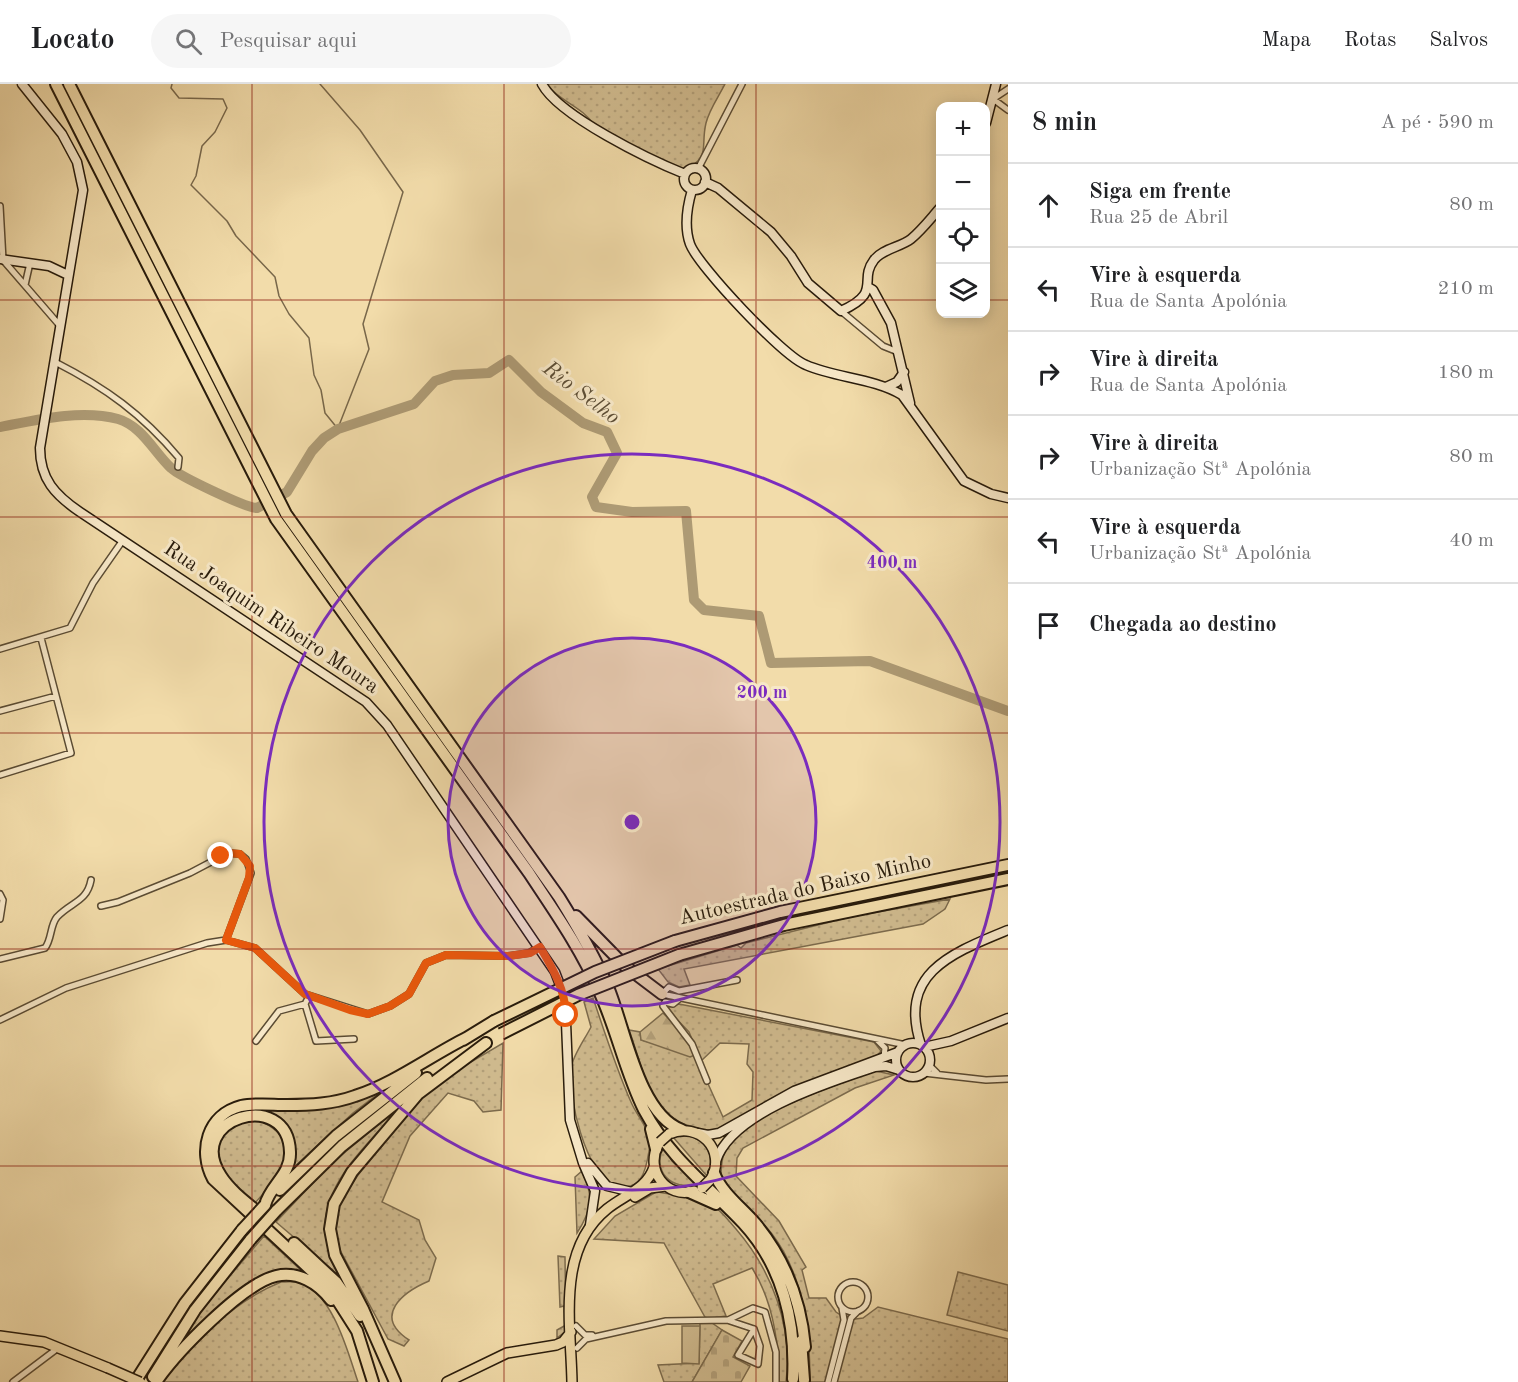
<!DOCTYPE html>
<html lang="pt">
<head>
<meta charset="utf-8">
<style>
	:root { --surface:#fff; --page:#f6f6f6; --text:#202124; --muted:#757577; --line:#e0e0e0 }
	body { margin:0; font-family:"Old Standard TT",serif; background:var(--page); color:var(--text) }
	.controls { position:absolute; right:18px; top:18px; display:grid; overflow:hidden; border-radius:12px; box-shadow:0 3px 15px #0003 }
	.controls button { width:54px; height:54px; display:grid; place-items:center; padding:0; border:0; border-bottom:2px solid var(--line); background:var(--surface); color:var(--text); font:30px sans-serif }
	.stop { position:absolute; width:18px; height:18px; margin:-14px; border:4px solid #ea580c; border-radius:50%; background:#fff }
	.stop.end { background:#ea580c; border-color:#fff; box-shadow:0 2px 6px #0008 }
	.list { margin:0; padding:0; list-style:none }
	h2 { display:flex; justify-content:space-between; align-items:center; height:78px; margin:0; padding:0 24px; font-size:26px }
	h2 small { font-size:20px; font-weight:400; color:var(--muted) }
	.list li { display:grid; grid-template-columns:39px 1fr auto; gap:18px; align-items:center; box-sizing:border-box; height:84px; padding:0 24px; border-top:2px solid var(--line) }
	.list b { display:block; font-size:22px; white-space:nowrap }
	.list p { margin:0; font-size:20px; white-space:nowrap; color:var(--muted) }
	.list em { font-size:20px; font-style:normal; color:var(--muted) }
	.icon { flex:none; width:33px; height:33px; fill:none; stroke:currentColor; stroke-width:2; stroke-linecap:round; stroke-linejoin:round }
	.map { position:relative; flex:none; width:1008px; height:1298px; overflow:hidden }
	header { display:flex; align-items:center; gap:36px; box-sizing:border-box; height:84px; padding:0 30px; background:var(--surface); border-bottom:2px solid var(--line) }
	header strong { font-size:28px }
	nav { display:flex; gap:33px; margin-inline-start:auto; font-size:21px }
	.search { width:420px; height:54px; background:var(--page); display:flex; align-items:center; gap:15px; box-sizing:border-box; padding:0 21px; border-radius:33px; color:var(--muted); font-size:22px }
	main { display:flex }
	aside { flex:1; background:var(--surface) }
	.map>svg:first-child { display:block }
	.green { fill:url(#green-dots); stroke:#7c6b4d; stroke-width:1.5 }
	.forest { fill:url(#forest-firs); stroke:#7c6b4d; stroke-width:1.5 }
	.cemetery { fill:url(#cemetery-stones); stroke:#7c6b4d; stroke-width:1.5 }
	.pitch { fill:#d0bb8f; stroke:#7c6b4d; stroke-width:1.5 }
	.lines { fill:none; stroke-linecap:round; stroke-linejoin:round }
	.stream { stroke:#78674a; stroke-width:1.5 }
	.river { stroke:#ad9a74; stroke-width:10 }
	.street-casing { stroke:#5a4b33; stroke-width:8 }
	.secondary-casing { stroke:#281b0b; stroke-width:11 }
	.primary-casing { stroke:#281b0b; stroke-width:12 }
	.highway-casing { stroke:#281b0b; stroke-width:14 }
	.street { stroke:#f7e8c8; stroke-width:5 }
	.secondary { stroke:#f7e8c8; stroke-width:8 }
	.primary { stroke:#f2dcaa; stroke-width:9 }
	.highway { stroke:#f2dcaa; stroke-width:10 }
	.primary-bridge-casing { stroke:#281b0b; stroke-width:12; stroke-linecap:butt }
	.highway-bridge-casing { stroke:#281b0b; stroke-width:14; stroke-linecap:butt }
	.primary-bridge { stroke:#f2dcaa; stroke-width:9 }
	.highway-bridge { stroke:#f2dcaa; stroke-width:10 }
	.route { stroke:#ea580c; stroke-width:8 }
	.grid { fill:none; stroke:#8f2418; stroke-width:1.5; stroke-opacity:0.55 }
	.ring { fill:none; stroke:#7b2cbf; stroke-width:3 }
	.labels { text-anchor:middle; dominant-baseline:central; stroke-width:6; stroke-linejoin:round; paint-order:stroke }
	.street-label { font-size:21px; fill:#281b0b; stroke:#f7e8c8 }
	.water-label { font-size:22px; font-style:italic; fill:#5d4e35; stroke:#f7e8c8 }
	.centre { fill:#7b2cbf; stroke:#f7e8c8; stroke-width:3 }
	.ring-label { font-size:18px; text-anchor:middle; font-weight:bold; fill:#7b2cbf; stroke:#f7e8c8; stroke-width:6; stroke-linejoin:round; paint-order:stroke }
</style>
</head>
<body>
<header>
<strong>Locato</strong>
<div class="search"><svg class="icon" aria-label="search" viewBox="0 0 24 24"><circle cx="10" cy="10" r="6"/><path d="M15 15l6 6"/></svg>Pesquisar aqui</div>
<nav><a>Mapa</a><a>Rotas</a><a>Salvos</a></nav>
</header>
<main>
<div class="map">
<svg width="1008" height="1298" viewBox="0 0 1008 1298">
	<defs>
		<pattern id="green-dots" width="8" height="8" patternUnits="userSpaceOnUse" patternTransform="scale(1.5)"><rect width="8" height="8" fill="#d0bb8f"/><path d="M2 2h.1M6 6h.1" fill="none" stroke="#b3a07a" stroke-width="1.8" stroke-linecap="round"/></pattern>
		<pattern id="forest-firs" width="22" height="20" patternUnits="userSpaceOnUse" patternTransform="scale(1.5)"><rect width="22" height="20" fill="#d0bb8f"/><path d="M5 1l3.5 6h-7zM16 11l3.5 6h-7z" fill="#b3a07a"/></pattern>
		<pattern id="cemetery-stones" width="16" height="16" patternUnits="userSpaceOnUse" patternTransform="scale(1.5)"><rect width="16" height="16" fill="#d0bb8f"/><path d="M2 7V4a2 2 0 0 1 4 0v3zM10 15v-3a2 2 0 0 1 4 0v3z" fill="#b3a07a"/></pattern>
	</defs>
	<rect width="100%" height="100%" fill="#f2dcaa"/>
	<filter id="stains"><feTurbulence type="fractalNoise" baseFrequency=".00333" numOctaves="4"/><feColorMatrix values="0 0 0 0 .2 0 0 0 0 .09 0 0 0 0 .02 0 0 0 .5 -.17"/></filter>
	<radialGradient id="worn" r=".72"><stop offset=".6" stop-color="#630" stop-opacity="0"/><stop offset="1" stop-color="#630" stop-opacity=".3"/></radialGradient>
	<path class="green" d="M 546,0 L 725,0 C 719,12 709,26 706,39 C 700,64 712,73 683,87 L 662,79 L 594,41 C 583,23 559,17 546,0 Z
		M 950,815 L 945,825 L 923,840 L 684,885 L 690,901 L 679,903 L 668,898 L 658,885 L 737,861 L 741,864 L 746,859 L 850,833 Z
		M 593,914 C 605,949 616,984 631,1018 C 636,1030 646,1041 650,1054 C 652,1058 650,1063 649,1067 C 646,1086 641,1111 614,1100 C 585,1089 568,1013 571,984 C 573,971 585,955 591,943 L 584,918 Z
		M 679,920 L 874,958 L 881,967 L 875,974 C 829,990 787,1007 745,1032 C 735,1037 723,1047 712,1047 C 704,1047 669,1036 664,1031 C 647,1012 638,969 629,946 L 640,948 L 641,956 L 695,971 L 723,1033 L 752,1016 L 753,988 L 747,980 L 749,960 L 720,959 L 701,977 L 689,948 L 666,924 Z
		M 503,959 L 501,1026 L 483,1028 L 474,1017 L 448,1009 L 410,1052 L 382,1118 L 419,1136 L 425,1156 L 436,1174 L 429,1197 C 403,1208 372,1232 409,1256 L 404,1262 L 388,1255 L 340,1166 L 335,1146 L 340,1118 L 358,1091 L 425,1010 L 459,985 Z
		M 876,987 L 894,991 L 855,1004 L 743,1064 L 737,1074 L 736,1092 L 779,1137 L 806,1183 L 802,1186 L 809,1214 L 826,1214 L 836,1228 L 848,1236 L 863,1234 L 878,1223 L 1008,1255 L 1008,1298 L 810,1298 C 810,1247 804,1192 772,1150 C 757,1130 736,1115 722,1095 C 720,1086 722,1072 727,1063 C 750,1029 837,1000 876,987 Z
		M 383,1006 L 353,1029 L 293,1084 L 295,1066 L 290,1051 L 250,1028 Z
		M 405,1019 C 374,1054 323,1096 325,1146 C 325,1161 337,1177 337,1190 L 276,1138 L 333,1078 Z
		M 252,1034 C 308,1053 284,1088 254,1120 C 237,1105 198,1071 226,1046 C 232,1041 244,1038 252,1034 Z
		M 685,1051 C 707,1055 716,1071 707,1092 L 673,1053 Z
		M 664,1062 L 672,1077 L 697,1100 C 672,1107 651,1088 664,1062 Z
		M 582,1087 C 594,1112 592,1126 577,1149 L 575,1093 Z
		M 656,1108 C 661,1108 707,1117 710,1119 C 720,1125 728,1136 736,1145 C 772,1187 793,1242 786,1298 L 779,1298 C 779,1260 773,1217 752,1184 L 713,1200 L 726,1232 L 706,1235 L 664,1159 L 594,1155 L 615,1132 Z
		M 264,1152 L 305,1190 L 282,1187 L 176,1265 L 174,1264 L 205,1221 Z
		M 558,1172 L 565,1173 L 566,1247 L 557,1254 L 557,1246 L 566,1241 L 564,1222 L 560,1223 Z
		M 958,1188 L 1008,1201 L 1008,1247 L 947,1231 Z
		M 281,1198 C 286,1198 294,1197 300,1199 C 333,1209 348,1269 358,1298 L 161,1298 C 193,1259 233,1217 281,1198 Z
		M 700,1239 L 712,1239 L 722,1246 L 692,1298 L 664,1298 L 658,1281 L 699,1279 Z"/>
	<path class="forest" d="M 663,929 L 683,949 L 695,971 L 690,973 L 641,956 L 640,948 Z"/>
	<path class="cemetery" d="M 722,1246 L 742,1257 L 733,1273 L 750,1282 L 741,1298 L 692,1298 Z"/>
	<path class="pitch" d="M 700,1242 L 699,1280 L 682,1279 L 682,1242 Z"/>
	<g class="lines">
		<path class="stream" d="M 172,0 L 171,4 L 179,14 L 223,15 L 227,24 L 215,48 L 202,62 L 196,92 L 191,101 L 227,137 L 236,152 L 275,193 L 279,212 L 289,230 L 309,254 L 314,291 L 321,306 L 325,329 L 338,345
			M 320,0 L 360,46 L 403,108 L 363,240 L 369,265 L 338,344"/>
		<path class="river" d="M 0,343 C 36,336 81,325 118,335 C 142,342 154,368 171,384 C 179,392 246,424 257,424 L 287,408 L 312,367 L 324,354 L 338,345 L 414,320 L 435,297 L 453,291 L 489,289 L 509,276 L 541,308 L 583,339 L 607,348 L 617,369 L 592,413 L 596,423 L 632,428 L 686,427 L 694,516 L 704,526 L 759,532 L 771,579 L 870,577 L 1008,627"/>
		<g class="street-casing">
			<path id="street" d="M 1008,5 L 993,15 L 1008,26
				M 698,85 L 742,0
				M 0,122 L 3,176 L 61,243
				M 25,201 L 30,179
				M 841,227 L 883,262 L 898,268
				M 55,278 C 106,304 142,330 179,374 L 178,383
				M 0,565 L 70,544 L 93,499 L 123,456
				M 0,627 L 56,612
				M 0,691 L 71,669 L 41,554
				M 0,810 L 3,816 L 0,835
				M 101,822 L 118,818 L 190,789 L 228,769 L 240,770 L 246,775 L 251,789 L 226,856
				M 0,875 L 45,864 C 52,855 50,841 57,833 C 71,818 87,818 91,796
				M 679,907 L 737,896
				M 662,910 L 906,961
				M 662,910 L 669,903 L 679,907
				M 309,912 L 305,920 L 316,957 L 354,955
				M 665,918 L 663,922 L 692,960 L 707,997
				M 665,918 L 673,920 L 679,915
				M 0,936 L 66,904 L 207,859 L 226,856 L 255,864 L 305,910 L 368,930 L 390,922 L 409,910 L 426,879 L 446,871 L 508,872 L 529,869 L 539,863
				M 876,955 L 885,964 L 884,973
				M 256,957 L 279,927 L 305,920
				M 929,981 L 937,989
				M 924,989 L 986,996 L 1008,995
				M838 1213a15 15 0 1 1 30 0a15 15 0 1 1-30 0Z
				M 728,1236 L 753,1224 L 765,1228 L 776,1268 L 776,1298
				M 576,1242 L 585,1251 L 592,1251
				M 577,1264 L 586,1255 L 666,1237 L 727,1236 L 754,1245 L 738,1271 L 758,1280 L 760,1262 L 754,1245
				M 13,1298 L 58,1264
				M 828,1298 L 844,1236 L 842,1224
				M 834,1298 L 851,1234 L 858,1227"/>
		</g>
		<g class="secondary-casing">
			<path id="secondary" d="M 22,0 L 62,50 L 77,78 L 83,106 L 40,364 C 40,395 55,411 80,428 L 366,618 L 387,641 L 555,888 L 565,914 L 570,1036 L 583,1079 L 595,1107 L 590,1141
				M 542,0 C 559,32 650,76 685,90
				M 986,39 L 996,0
				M684 95a11 11 0 1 1 22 0a11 11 0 1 1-22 0Z
				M 705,98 L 718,104 L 771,148 L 791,172 L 808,199 L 841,227 C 883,208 858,197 874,176 C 882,165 901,163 911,155 C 922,146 931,134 940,124
				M 692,106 C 687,123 684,143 690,160 C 698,182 784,273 806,281 C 836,294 873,294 902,311 L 964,397 L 991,410 L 1008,414
				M 0,175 L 49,182 L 68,191
				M 868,203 L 873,206 L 891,239 L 910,319
				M 886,303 L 897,298 L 904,288
				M896 976a17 17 0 1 1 34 0a17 17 0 1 1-34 0Z
				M 921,961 C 897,889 952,869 1008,846
				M 924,963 L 951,957 L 1008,934
				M 698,1049 L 708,1051 L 719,1049 L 794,1007 L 898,968
				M 716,1077 C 732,1028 830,998 875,983 L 886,982 L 899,986
				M 588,1079 L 607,1102 L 632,1108"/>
		</g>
		<g class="primary-casing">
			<path id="primary" d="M 669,1050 C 699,1037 727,1066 711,1095
				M 658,1061 C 645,1086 666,1115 694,1107
				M 635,1113 L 650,1104 L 666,1102
				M 0,1252 L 44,1258 L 108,1284
				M 447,1298 L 507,1269 L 556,1261 L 563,1258 L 571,1248
				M 572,1298 C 571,1240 556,1166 607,1125 C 624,1111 647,1105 654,1083"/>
		</g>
		<g class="highway-casing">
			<path id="highway" d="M 56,0 L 276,435 L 529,789 C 554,827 581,865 599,907 C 617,946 625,988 644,1026 C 669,1073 708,1102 743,1139 C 783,1182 796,1239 793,1295
				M 69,0 L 286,430 L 559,813 C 577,842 594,871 608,903 C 625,943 638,1030 682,1046
				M 576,832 L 625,882 L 662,910
				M 675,857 L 780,828 L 1008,781
				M 679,871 L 784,841 L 1008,795
				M 463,956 L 494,937
				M 651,1045 L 656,1065
				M 714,1089 C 722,1109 741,1123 755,1139 C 785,1175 801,1217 805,1263
				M 280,1106 L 336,1052 L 416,989
				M 689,1108 L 716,1120
				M 276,1127 L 342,1062 L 427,994
				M 264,1133 C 250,1121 231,1108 221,1092 C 183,1034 288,1003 290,1068 C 291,1091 270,1101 265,1121
				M 294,1159 L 336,1198 L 360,1232
				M 801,1257 L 804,1296
				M 153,1293 L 195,1226 L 251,1155
				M 135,1298 L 185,1219 L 242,1146
				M 156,1298 C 176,1269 242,1200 276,1192 C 298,1187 318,1199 331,1216
				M 373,1298 L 357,1247 L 329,1203 L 213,1095 C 198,1067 207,1031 241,1022 C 256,1019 272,1021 287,1021 C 310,1021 333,1020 355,1012 C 395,999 430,972 468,953
				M 395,1298 L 363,1225 L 335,1171 L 330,1145 L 334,1120 L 352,1088 L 418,1010 L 486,959"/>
		</g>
		<use href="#street" class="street"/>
		<use href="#secondary" class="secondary"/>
		<use href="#primary" class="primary"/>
		<use href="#highway" class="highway"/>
		<g class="primary-bridge-casing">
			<path id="primary-bridge" d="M 660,1058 L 669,1050
				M 702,1104 L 710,1096
				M 108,1284 L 140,1298"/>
		</g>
		<g class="highway-bridge-casing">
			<path id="highway-bridge" d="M 494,937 L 595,888 L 675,857
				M 501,950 L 578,911 L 679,871
				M 242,1146 L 265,1121
				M 251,1155 L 276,1127"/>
		</g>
		<use href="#primary-bridge" class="primary-bridge"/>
		<use href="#highway-bridge" class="highway-bridge"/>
	</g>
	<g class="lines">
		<path class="route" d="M 221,772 L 228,769 L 240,770 L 250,782 L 249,794 L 226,856 L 255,864 L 305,910 L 350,926 L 368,930 L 390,922 L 409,910 L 426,879 L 446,871 L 508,872 L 530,869 L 540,863 C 553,885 565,905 566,931"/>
	</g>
	<path class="grid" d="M 252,0 L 252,1298M 504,0 L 504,1298M 756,0 L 756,1298M 0,216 L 940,216M 986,216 L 1008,216M 0,433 L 1008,433M 0,649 L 1008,649M 0,865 L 1008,865M 0,1082 L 1008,1082"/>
	<circle cx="632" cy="738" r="184" fill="#7b2cbf" fill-opacity=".12"/>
	<g class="ring">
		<circle cx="632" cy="738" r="184"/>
		<circle cx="632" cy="738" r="368"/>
	</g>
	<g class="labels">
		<g class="street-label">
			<text transform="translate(271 534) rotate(34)">Rua Joaquim Ribeiro Moura</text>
			<text transform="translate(805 806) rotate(-13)">Autoestrada do Baixo Minho</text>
		</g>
		<g class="water-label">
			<text transform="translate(581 309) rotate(37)">Rio Selho</text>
		</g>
	</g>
	<circle cx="632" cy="738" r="9" class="centre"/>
	<g class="ring-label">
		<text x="892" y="484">400 m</text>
		<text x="762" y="614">200 m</text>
	</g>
	<rect width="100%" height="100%" filter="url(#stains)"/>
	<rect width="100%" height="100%" fill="url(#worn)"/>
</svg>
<div class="controls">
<button>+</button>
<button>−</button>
<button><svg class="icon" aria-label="locate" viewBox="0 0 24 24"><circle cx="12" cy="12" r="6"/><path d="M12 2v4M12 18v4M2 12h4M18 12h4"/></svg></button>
<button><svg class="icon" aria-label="layers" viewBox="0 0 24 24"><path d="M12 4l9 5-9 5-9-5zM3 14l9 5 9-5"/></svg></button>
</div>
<div class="stop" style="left:566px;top:931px"></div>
<div class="stop end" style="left:221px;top:772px"></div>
</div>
<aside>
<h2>8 min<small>A pé · 590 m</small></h2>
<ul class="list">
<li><svg class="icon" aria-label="ahead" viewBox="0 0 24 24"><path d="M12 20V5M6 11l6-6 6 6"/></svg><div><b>Siga em frente</b><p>Rua 25 de Abril</p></div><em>80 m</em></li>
<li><svg class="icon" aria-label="left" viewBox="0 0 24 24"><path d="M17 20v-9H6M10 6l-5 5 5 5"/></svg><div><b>Vire à esquerda</b><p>Rua de Santa Apolónia</p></div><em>210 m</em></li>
<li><svg class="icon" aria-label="right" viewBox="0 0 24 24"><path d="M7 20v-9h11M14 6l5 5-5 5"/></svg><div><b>Vire à direita</b><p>Rua de Santa Apolónia</p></div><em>180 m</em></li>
<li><svg class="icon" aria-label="right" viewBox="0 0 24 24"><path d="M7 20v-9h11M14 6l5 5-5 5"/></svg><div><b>Vire à direita</b><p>Urbanização Stª Apolónia</p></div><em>80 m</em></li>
<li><svg class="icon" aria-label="left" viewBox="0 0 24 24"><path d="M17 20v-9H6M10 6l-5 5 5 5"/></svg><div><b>Vire à esquerda</b><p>Urbanização Stª Apolónia</p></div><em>40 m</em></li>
<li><svg class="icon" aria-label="arrive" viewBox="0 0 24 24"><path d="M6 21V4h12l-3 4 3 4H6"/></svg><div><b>Chegada ao destino</b></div></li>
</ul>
</aside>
</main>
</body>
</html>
